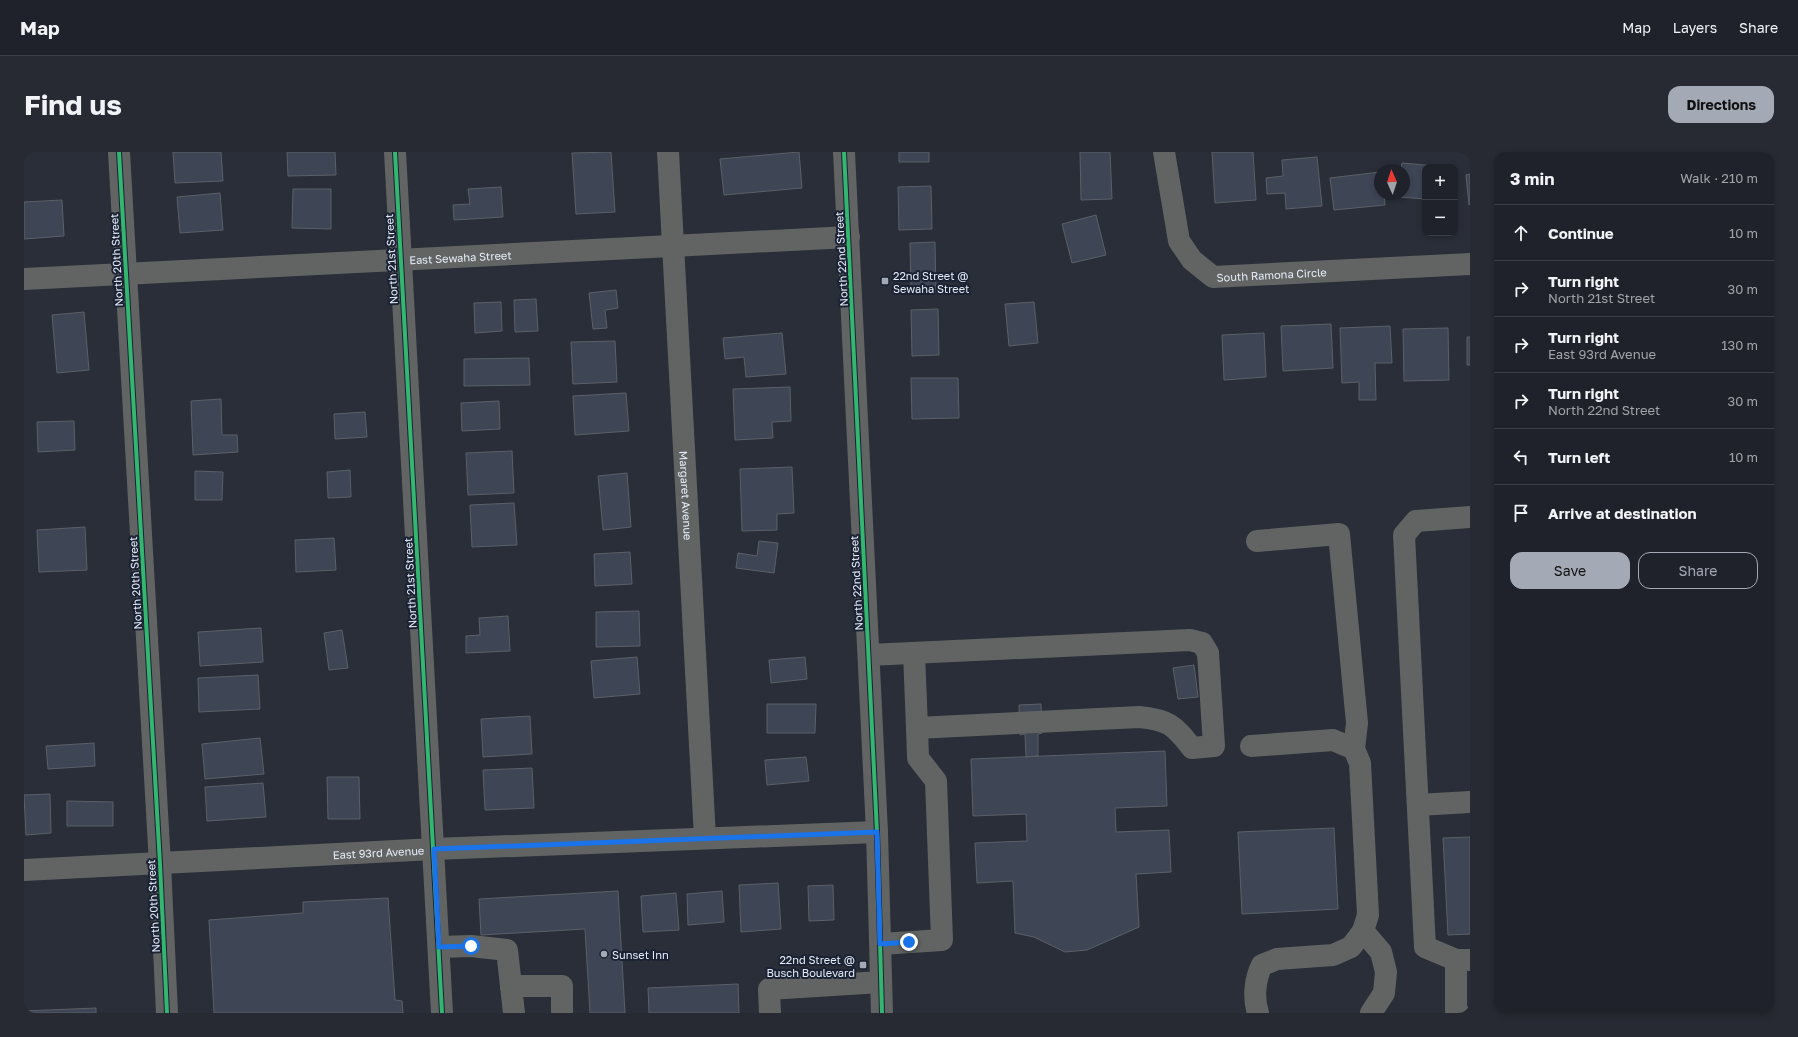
<!DOCTYPE html>
<html lang="en">
<head>
<meta charset="utf-8">
<style>
	:root { --surface:#1f222a; --page:#272a32; --text:#f1f3f6; --muted:#a1a4a8; --line:#3c3f47; --accent:#a4aab5 }
	body { margin:0; font-family:"Golos Text",sans-serif; background:var(--page); color:var(--text) }
	.controls { position:absolute; right:12px; top:12px; display:grid; overflow:hidden; border-radius:8px; box-shadow:0 2px 6px #0003 }
	.controls button { width:36px; height:36px; display:grid; place-items:center; padding:0; border:0; border-bottom:1px solid var(--line); background:var(--surface); color:var(--text); font:20px sans-serif }
	.compass { position:absolute; left:1350px; top:12px; width:36px; height:36px; border-radius:50%; background:var(--surface); box-shadow:0 2px 6px #0003; rotate:357deg }
	.stop { position:absolute; width:12px; height:12px; margin:-9px; border:3px solid #1a73e8; border-radius:50%; background:#fff }
	.stop.end { background:#1a73e8; border-color:#fff; box-shadow:0 1px 4px #0008 }
	.list { margin:0; padding:0; list-style:none }
	h2 { display:flex; justify-content:space-between; align-items:center; height:52px; margin:0; padding:0 16px; font-size:17px }
	h2 small { font-size:13px; font-weight:400; color:var(--muted) }
	.list li { display:grid; grid-template-columns:26px 1fr auto; gap:12px; align-items:center; box-sizing:border-box; height:56px; padding:0 16px; border-top:1px solid var(--line) }
	.list b { display:block; font-size:15px; white-space:nowrap }
	.list p { margin:0; font-size:13px; white-space:nowrap; color:var(--muted) }
	.list em { font-size:13px; font-style:normal; color:var(--muted) }
	.actions { display:flex; gap:8px; padding:12px 16px }
	.actions a { flex:1; padding:9px 0; border:1px solid var(--accent); border-radius:12px; text-align:center; font-size:14px; color:var(--accent) }
	.actions .main { background:var(--accent); color:#111 }
	.icon { flex:none; width:22px; height:22px; fill:none; stroke:currentColor; stroke-width:2; stroke-linecap:round; stroke-linejoin:round }
	.map { position:relative; flex:none; width:1446px; height:861px; overflow:hidden; border-radius:12px }
	header { display:flex; align-items:center; gap:24px; box-sizing:border-box; height:56px; padding:0 20px; background:var(--surface); border-bottom:1px solid var(--line) }
	header strong { font-size:19px }
	nav { display:flex; gap:22px; margin-inline-start:auto; font-size:14px }
	.intro { display:flex; align-items:center; justify-content:space-between; box-sizing:border-box; height:96px; padding:0 24px }
	h1 { margin:0; font-size:28px }
	.button { padding:10px 18px; border-radius:12px; background:var(--accent); color:#111; font-size:14px; font-weight:700 }
	main { display:flex; gap:24px; padding:0 24px }
	aside { flex:1; background:var(--surface); border-radius:12px; box-shadow:0 2px 6px #0003 }
	.map>svg:first-child { display:block }
	.building { fill:#3e4554; stroke:#5b6068 }
	.lines { fill:none; stroke-linecap:round; stroke-linejoin:round }
	.minor { stroke:#616462; stroke-width:22 }
	.cycleway-casing { stroke:#1a2233; stroke-width:6 }
	.cycleway { stroke:#33b770; stroke-width:4 }
	.route { stroke:#1a73e8; stroke-width:5 }
	.poi-dot { fill:#a4aab5; stroke:#1a2233; stroke-width:1.5 }
	.labels { text-anchor:middle; dominant-baseline:central; stroke-width:4; stroke-linejoin:round; paint-order:stroke }
	.street-label { font-size:11px; fill:#e6edf9; stroke:#1a2233 }
	.poi-label { font-size:11px; fill:#e6edf9; stroke:#1a2233; text-anchor:start }
</style>
</head>
<body>
<header>
<strong>Map</strong>
<nav><a>Map</a><a>Layers</a><a>Share</a></nav>
</header>
<div class="intro"><h1>Find us</h1><a class="button">Directions</a></div>
<main>
<div class="map">
<svg width="1446" height="861" viewBox="0 0 1446 861">
	<rect width="100%" height="100%" fill="#292e38"/>
	<path class="building" d="M 149,0 L 197,0 L 199,29 L 151,31 Z
		M 263,0 L 311,0 L 312,23 L 264,24 Z
		M 587,0 L 591,60 L 552,62 L 548,1 Z
		M 775,0 L 778,36 L 700,43 L 696,7 Z
		M 875,0 L 905,0 L 905,10 L 875,10 Z
		M 1056,0 L 1086,0 L 1088,47 L 1057,48 Z
		M 1188,0 L 1229,0 L 1232,48 L 1191,51 Z
		M 1293,5 L 1298,54 L 1262,57 L 1261,41 L 1243,42 L 1242,26 L 1259,24 L 1258,8 Z
		M 1378,11 L 1423,15 L 1401,15 L 1401,47 L 1375,45 L 1375,42 L 1380,42 L 1380,18 L 1377,18 Z
		M 1356,20 L 1356,42 L 1360,42 L 1361,53 L 1310,58 L 1306,26 Z
		M 1446,22 L 1446,52 L 1445,53 L 1442,23 Z
		M 907,34 L 908,77 L 875,78 L 874,35 Z
		M 477,35 L 479,65 L 430,68 L 429,53 L 446,52 L 444,37 Z
		M 269,37 L 307,37 L 307,77 L 268,76 Z
		M 196,41 L 199,78 L 156,81 L 153,45 Z
		M 38,48 L 40,84 L 0,87 L 0,50 Z
		M 1072,63 L 1082,103 L 1048,111 L 1038,72 Z
		M 911,90 L 912,140 L 887,140 L 886,91 Z
		M 592,138 L 594,156 L 581,158 L 583,176 L 569,177 L 565,141 Z
		M 512,147 L 514,179 L 491,180 L 490,148 Z
		M 477,150 L 478,179 L 451,181 L 450,151 Z
		M 1010,150 L 1014,191 L 985,194 L 981,152 Z
		M 914,157 L 915,203 L 888,204 L 887,158 Z
		M 60,160 L 65,218 L 33,221 L 28,163 Z
		M 1307,172 L 1309,216 L 1259,219 L 1257,174 Z
		M 1366,174 L 1368,211 L 1351,211 L 1352,248 L 1335,248 L 1335,230 L 1318,231 L 1316,176 Z
		M 1424,176 L 1425,228 L 1380,229 L 1379,177 Z
		M 758,181 L 762,222 L 722,225 L 720,205 L 701,207 L 699,186 Z
		M 1240,181 L 1242,225 L 1200,228 L 1198,183 Z
		M 1443,185 L 1446,185 L 1446,213 L 1443,213 Z
		M 591,189 L 593,230 L 549,232 L 547,190 Z
		M 505,206 L 506,233 L 440,234 L 440,207 Z
		M 887,226 L 934,226 L 935,266 L 888,267 Z
		M 766,235 L 767,269 L 748,270 L 749,286 L 711,288 L 709,237 Z
		M 602,241 L 605,279 L 551,283 L 549,244 Z
		M 197,247 L 198,283 L 213,283 L 214,300 L 169,303 L 167,249 Z
		M 475,249 L 476,277 L 438,279 L 437,251 Z
		M 341,260 L 343,285 L 311,287 L 310,262 Z
		M 50,269 L 51,298 L 14,300 L 13,270 Z
		M 488,299 L 490,341 L 444,343 L 442,301 Z
		M 768,315 L 770,361 L 753,362 L 753,378 L 718,379 L 716,317 Z
		M 326,318 L 327,345 L 304,346 L 303,320 Z
		M 171,319 L 199,320 L 198,348 L 171,348 Z
		M 603,321 L 607,375 L 579,378 L 574,324 Z
		M 490,351 L 493,393 L 448,395 L 446,353 Z
		M 61,375 L 63,418 L 15,420 L 13,378 Z
		M 310,386 L 312,418 L 272,420 L 271,388 Z
		M 735,389 L 754,391 L 750,421 L 712,416 L 714,401 L 733,404 Z
		M 606,400 L 608,432 L 571,434 L 570,402 Z
		M 615,459 L 616,494 L 572,495 L 572,460 Z
		M 484,464 L 486,499 L 442,501 L 442,484 L 456,483 L 455,466 Z
		M 237,476 L 239,510 L 176,514 L 174,480 Z
		M 318,478 L 324,516 L 305,518 L 300,481 Z
		M 613,505 L 616,542 L 570,546 L 567,509 Z
		M 781,505 L 783,527 L 747,531 L 745,508 Z
		M 1170,513 L 1174,545 L 1154,547 L 1149,516 Z
		M 234,523 L 236,557 L 175,560 L 174,526 Z
		M 743,552 L 792,552 L 791,581 L 743,581 Z
		M 1017,552 L 1018,581 L 1014,582 L 1014,604 L 1002,605 L 1001,582 L 996,583 L 995,553 Z
		M 506,564 L 508,602 L 459,605 L 457,567 Z
		M 236,586 L 240,622 L 181,627 L 178,592 Z
		M 70,591 L 71,614 L 24,617 L 22,594 Z
		M 1141,599 L 1143,654 L 1091,656 L 1092,680 L 1145,678 L 1147,720 L 1112,722 L 1115,775 L 1063,798 L 1041,800 L 1010,785 L 991,781 L 989,729 L 953,731 L 951,691 L 1003,689 L 1002,662 L 949,664 L 947,607 Z
		M 782,605 L 785,629 L 743,633 L 741,608 Z
		M 508,616 L 510,656 L 461,658 L 459,618 Z
		M 303,625 L 335,625 L 336,667 L 304,667 Z
		M 239,631 L 242,665 L 183,669 L 181,635 Z
		M 26,642 L 27,681 L 2,683 L 0,643 Z
		M 43,649 L 89,650 L 89,674 L 43,674 Z
		M 1310,676 L 1314,757 L 1218,762 L 1214,680 Z
		M 1446,685 L 1446,782 L 1424,783 L 1419,686 Z
		M 754,731 L 757,777 L 717,780 L 715,733 Z
		M 809,733 L 810,768 L 785,769 L 784,734 Z
		M 594,739 L 601,861 L 566,861 L 561,777 L 457,783 L 455,747 Z
		M 698,739 L 700,770 L 664,773 L 663,742 Z
		M 652,741 L 655,778 L 619,780 L 617,744 Z
		M 364,746 L 371,848 L 378,849 L 379,861 L 190,861 L 185,768 L 279,761 L 279,750 Z
		M 714,832 L 715,861 L 625,861 L 624,836 Z
		M 72,856 L 72,861 L 0,861 L 0,859 Z"/>
	<g class="lines">
		<g class="minor">
			<path d="M 95,0 L 136,712 L 143,861"/>
			<path d="M 371,0 L 418,861"/>
			<path id="s1" d="M 644,0 L 681,686"/>
			<path d="M 820,0 L 853,680 L 858,861"/>
			<path id="s2" d="M 1140,0 L 1155,89 L 1168,108 L 1189,125 L 1446,112"/>
			<path id="s3" d="M 0,127 L 825,85"/>
			<path d="M 1446,365 L 1392,369 L 1380,383 L 1401,795 L 1432,808 L 1446,808"/>
			<path d="M 1233,389 L 1315,382 L 1333,571 L 1330,597"/>
			<path d="M 890,501 L 893,576"/>
			<path d="M 845,503 L 1166,488 L 1178,491 L 1184,501 L 1190,594 L 1168,596 C 1150,573 1145,568 1115,565 L 893,576 L 894,606 L 912,629 L 918,788 L 857,792"/>
			<path d="M 1227,594 L 1309,588 L 1330,597 L 1336,611 L 1344,763 L 1339,779 L 1327,795 L 1309,803 L 1253,807 L 1238,813 C 1231,827 1229,845 1234,861"/>
			<path d="M 1394,653 L 1446,650"/>
			<path id="s4" d="M 0,718 L 410,697 L 853,680"/>
			<path d="M 1339,779 L 1357,800 L 1362,820 L 1360,841 L 1347,861"/>
			<path d="M 415,795 L 447,794 L 483,798 L 490,861"/>
			<path d="M 1432,808 L 1432,858 L 1435,861"/>
			<path d="M 487,834 L 538,834 L 538,861"/>
			<path d="M 746,861 L 745,837 L 857,830"/>
		</g>
		<g class="cycleway-casing">
			<path id="cycleway" d="M 95,0 L 136,712 L 143,861
				M 371,0 L 418,861
				M 820,0 L 853,680 L 858,861"/>
		</g>
		<use href="#cycleway" class="cycleway"/>
	</g>
	<g class="lines">
		<path class="route" d="M 447,794 L 415,795 L 410,697 L 853,680 L 856,792 L 885,790"/>
	</g>
	<g class="poi-dot">
		<rect x="857" y="125" width="8" height="8" rx="2"/>
		<circle cx="580" cy="802" r="4"/>
		<rect x="835" y="809" width="8" height="8" rx="2"/>
	</g>
	<g class="labels">
		<g class="street-label">
			<text stroke="none"><textPath href="#s3" startOffset="437">East Sewaha Street</textPath></text>
			<text transform="translate(367 107) rotate(-93)">North 21st Street</text>
			<text transform="translate(817 107) rotate(-93)">North 22nd Street</text>
			<text transform="translate(92 108) rotate(-93)">North 20th Street</text>
			<text stroke="none"><textPath href="#s2" startOffset="199">South Ramona Circle</textPath></text>
			<text stroke="none"><textPath href="#s1" startOffset="344">Margaret Avenue</textPath></text>
			<text transform="translate(111 431) rotate(-93)">North 20th Street</text>
			<text transform="translate(386 431) rotate(-93)">North 21st Street</text>
			<text transform="translate(832 431) rotate(-93)">North 22nd Street</text>
			<text stroke="none"><textPath href="#s4" startOffset="355">East 93rd Avenue</textPath></text>
			<text transform="translate(129 754) rotate(-93)">North 20th Street</text>
		</g>
		<g class="poi-label">
			<text x="869" y="123">22nd Street @<tspan x="869" dy="13">Sewaha Street</tspan></text>
			<text x="588" y="802">Sunset Inn</text>
			<text x="831" y="807" text-anchor="end">22nd Street @<tspan x="831" dy="13">Busch Boulevard</tspan></text>
		</g>
	</g>
</svg>
<div class="controls">
<button>+</button>
<button>−</button>
</div>
<svg class="compass" viewBox="-18 -18 36 36"><path d="M0-13l5 13h-10z" fill="#e53935"/><path d="M0 13l5-13h-10z" fill="#a1a4a8"/></svg>
<div class="stop" style="left:447px;top:794px"></div>
<div class="stop end" style="left:885px;top:790px"></div>
</div>
<aside>
<h2>3 min<small>Walk · 210 m</small></h2>
<ul class="list">
<li><svg class="icon" aria-label="ahead" viewBox="0 0 24 24"><path d="M12 20V5M6 11l6-6 6 6"/></svg><div><b>Continue</b></div><em>10 m</em></li>
<li><svg class="icon" aria-label="right" viewBox="0 0 24 24"><path d="M7 20v-9h11M14 6l5 5-5 5"/></svg><div><b>Turn right</b><p>North 21st Street</p></div><em>30 m</em></li>
<li><svg class="icon" aria-label="right" viewBox="0 0 24 24"><path d="M7 20v-9h11M14 6l5 5-5 5"/></svg><div><b>Turn right</b><p>East 93rd Avenue</p></div><em>130 m</em></li>
<li><svg class="icon" aria-label="right" viewBox="0 0 24 24"><path d="M7 20v-9h11M14 6l5 5-5 5"/></svg><div><b>Turn right</b><p>North 22nd Street</p></div><em>30 m</em></li>
<li><svg class="icon" aria-label="left" viewBox="0 0 24 24"><path d="M17 20v-9H6M10 6l-5 5 5 5"/></svg><div><b>Turn left</b></div><em>10 m</em></li>
<li><svg class="icon" aria-label="arrive" viewBox="0 0 24 24"><path d="M6 21V4h12l-3 4 3 4H6"/></svg><div><b>Arrive at destination</b></div></li>
</ul>
<div class="actions"><a class="main">Save</a><a>Share</a></div>
</aside>
</main>
</body>
</html>
